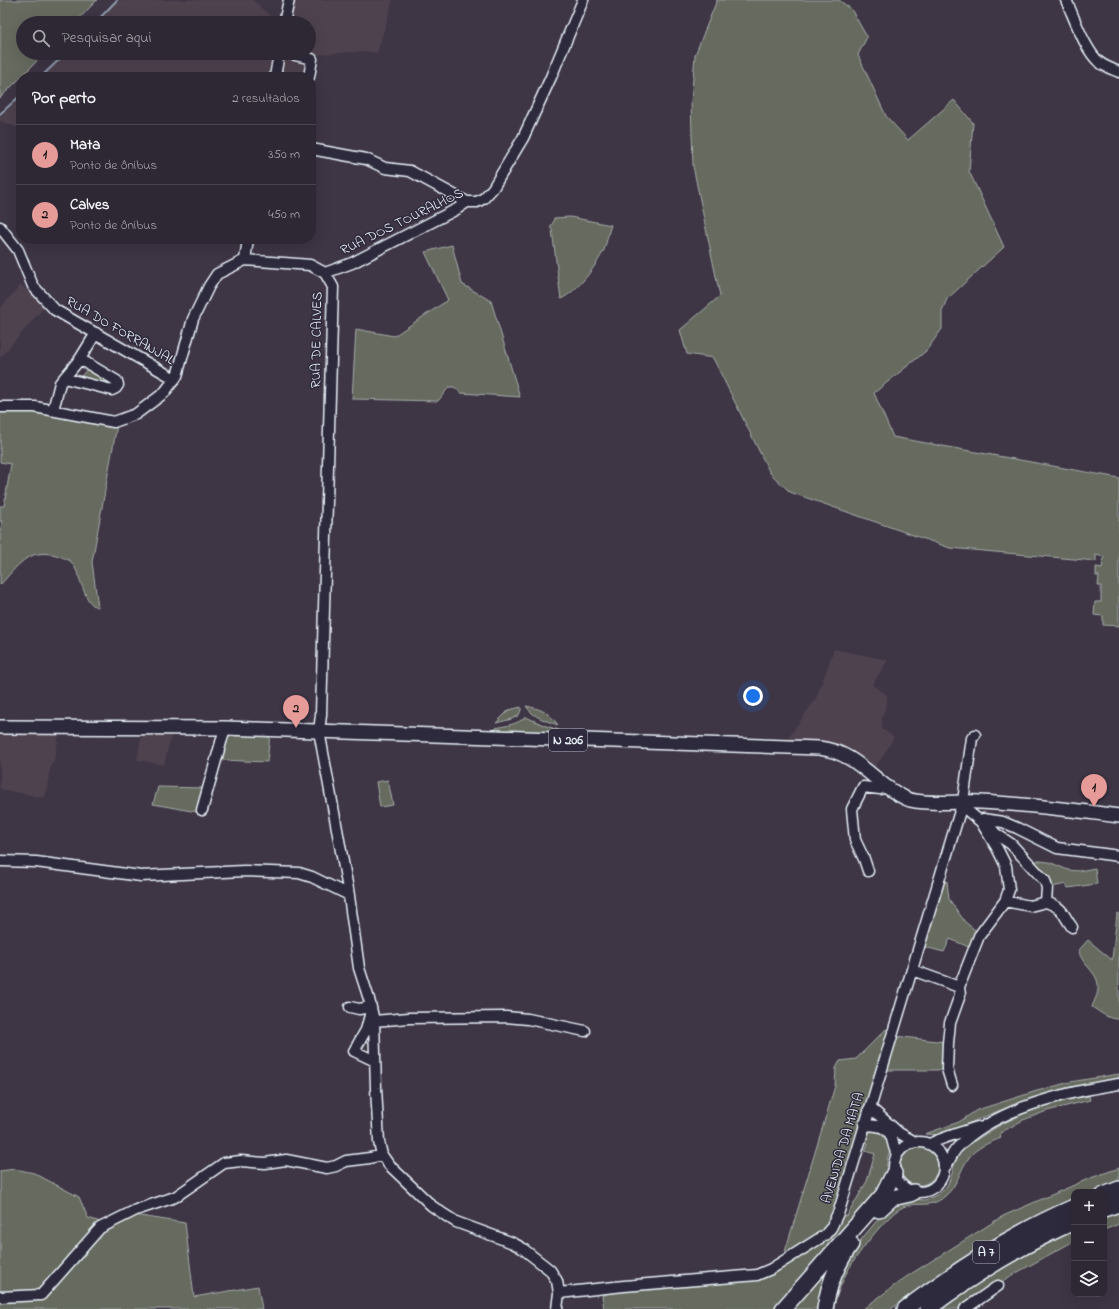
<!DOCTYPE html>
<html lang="pt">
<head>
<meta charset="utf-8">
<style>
	:root { --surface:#2e2834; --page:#36303c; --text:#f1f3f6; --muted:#a7a6ac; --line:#49444f; --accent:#e69b98 }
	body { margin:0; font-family:"Indie Flower",sans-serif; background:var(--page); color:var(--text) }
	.controls { position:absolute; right:12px; bottom:12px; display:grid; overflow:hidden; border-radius:8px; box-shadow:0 4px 16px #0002 }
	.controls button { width:36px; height:36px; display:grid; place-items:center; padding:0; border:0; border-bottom:1px solid var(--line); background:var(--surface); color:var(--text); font:20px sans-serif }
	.you { position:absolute; left:753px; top:696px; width:14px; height:14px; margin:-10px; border:3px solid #fff; border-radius:50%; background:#1a73e8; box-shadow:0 0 0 6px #1a73e833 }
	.badge { display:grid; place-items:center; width:26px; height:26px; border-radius:50%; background:var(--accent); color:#111; font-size:13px; font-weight:700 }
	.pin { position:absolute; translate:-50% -33px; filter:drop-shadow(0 1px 2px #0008) }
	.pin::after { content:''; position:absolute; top:21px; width:14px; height:12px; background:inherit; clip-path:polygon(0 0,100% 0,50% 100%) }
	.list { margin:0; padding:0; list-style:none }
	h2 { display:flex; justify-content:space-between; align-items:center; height:52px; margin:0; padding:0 16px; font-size:17px }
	h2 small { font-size:13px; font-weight:400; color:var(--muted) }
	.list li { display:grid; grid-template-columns:26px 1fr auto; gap:12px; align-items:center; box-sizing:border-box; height:60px; padding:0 16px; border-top:1px solid var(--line) }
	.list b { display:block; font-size:15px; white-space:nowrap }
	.list p { margin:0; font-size:13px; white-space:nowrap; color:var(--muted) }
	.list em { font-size:13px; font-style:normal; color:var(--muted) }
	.icon { flex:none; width:22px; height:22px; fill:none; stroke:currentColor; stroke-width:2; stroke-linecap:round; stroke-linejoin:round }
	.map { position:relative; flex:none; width:1119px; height:1309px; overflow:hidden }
	.search { position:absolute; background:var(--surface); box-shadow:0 4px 16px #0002; left:16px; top:16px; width:300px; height:44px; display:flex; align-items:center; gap:10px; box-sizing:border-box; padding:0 14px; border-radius:22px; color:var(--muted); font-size:15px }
	.panel { position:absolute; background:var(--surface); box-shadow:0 4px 16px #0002; left:16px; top:72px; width:300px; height:172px; border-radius:16px }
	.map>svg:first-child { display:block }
	.built { fill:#4f424f }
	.green { fill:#666b5e; stroke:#a7aeab }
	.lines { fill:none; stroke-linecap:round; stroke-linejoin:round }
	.stream { stroke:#8f9eaf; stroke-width:2 }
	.minor-casing { stroke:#e8f1f8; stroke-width:13 }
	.major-casing { stroke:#e8f1f8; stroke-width:16 }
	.highway-casing { stroke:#e8f1f8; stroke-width:18 }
	.minor { stroke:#2f2a3d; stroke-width:10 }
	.major { stroke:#2f2a3d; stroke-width:13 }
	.highway { stroke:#2f2a3d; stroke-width:15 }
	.labels { text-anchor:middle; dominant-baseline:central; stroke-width:3; stroke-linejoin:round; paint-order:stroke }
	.shield { fill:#2f2a3d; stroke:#b0b5c0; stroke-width:1 }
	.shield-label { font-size:13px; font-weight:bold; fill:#e8f1f8 }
	.street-label { font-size:14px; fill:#e8f1f8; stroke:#2f2a3d }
</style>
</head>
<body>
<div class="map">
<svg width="1119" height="1309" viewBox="0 0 1119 1309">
	<rect width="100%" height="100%" fill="#3e3545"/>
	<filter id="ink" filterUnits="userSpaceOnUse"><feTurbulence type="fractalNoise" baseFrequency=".025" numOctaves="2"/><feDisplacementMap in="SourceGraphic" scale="8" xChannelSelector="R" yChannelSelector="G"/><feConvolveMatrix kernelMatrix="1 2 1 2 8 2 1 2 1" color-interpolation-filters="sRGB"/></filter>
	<g filter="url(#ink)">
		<path class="built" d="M 116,0 L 253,0 L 278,23 L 94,23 Z
			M 292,0 L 393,0 L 377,53 L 364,51 L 316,55 L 311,86 L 311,77 L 40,77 L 64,53 L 309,53 L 309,23 L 287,23 Z
			M 21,96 L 21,129 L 0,121 L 0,118 Z
			M 21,285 L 46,305 L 0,358 L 0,308 Z
			M 834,649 L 888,660 L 872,685 L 887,695 L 887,703 L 882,718 L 882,729 L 894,737 L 884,755 L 872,771 L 846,752 L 785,743 L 816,698 Z
			M 57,732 L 59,735 L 53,764 L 51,764 L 45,798 L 0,789 L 0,733 Z
			M 142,732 L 172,732 L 164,765 L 137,760 Z"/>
		<path class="green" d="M 0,0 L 97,0 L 75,23 L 23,23 L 23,53 L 45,53 L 0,98 Z
			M 717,0 L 839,0 L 851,9 L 867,37 L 858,55 L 886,116 L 908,140 L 954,100 L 973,123 L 969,171 L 1004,247 L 947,299 L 942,311 L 942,329 L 926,351 L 874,393 L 893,437 L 1119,478 L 1119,626 L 1103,625 L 1103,616 L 1094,615 L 1095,602 L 1101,602 L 1101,586 L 1098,586 L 1099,576 L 1096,576 L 1096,567 L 1102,568 L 1104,557 L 1096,555 L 1096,561 L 950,548 L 790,492 L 770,473 L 713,358 L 687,354 L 680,330 L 720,296 L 693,166 L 691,102 L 695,55 Z
			M 570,217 L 611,225 C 608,233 607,242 604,250 C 596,266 578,291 561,299 L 552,230 L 550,227 L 553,223 L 554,218 Z
			M 452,245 L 462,284 L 491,301 L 520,397 L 461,393 L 454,387 L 449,387 L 438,401 L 352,399 L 356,329 L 394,336 L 448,300 L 425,252 Z
			M 88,368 L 114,383 L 113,385 L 79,379 Z
			M 0,411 L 31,411 L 94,424 L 117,425 L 92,562 L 98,607 C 84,606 81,574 72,563 C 69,559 61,557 56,555 C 27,548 18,566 0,585 L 0,533 L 2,521 L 0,521 L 0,506 L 4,506 L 11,464 L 0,462 Z
			M 526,706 C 541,709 549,712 558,725 C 547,721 532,717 526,706 Z
			M 521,707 L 521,710 L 519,715 L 512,719 L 496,723 L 509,710 Z
			M 526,717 L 546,726 L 559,730 L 560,735 L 495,733 L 495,728 C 506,726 518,724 526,717 Z
			M 234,734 L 270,735 L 267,762 L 222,760 C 224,750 224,738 234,734 Z
			M 388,780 L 393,805 L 380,807 L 376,782 Z
			M 158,787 L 204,788 L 197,812 L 153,804 Z
			M 1031,860 L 1049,862 L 1068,870 L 1079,871 L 1095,868 L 1097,884 L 1068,888 L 1066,884 L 1048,888 Z
			M 941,881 L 947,881 L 949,899 L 965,922 L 979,933 L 971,948 L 950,939 L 944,952 L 921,946 Z
			M 1119,913 L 1119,1019 C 1109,1020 1100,1012 1092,1007 C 1094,1001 1098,994 1098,989 C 1100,972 1080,965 1079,950 L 1088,940 L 1112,960 L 1117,914 Z
			M 886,1029 L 889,1033 L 829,1225 L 821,1233 L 784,1255 L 835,1086 L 836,1068 L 840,1061 L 856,1059 Z
			M 895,1036 L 945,1042 L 944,1070 L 885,1070 Z
			M 1119,1074 L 1119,1078 L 1066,1088 L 996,1112 L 940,1135 L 925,1134 L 959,1122 L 977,1110 L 1037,1091 L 1070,1082 Z
			M 1089,1096 L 1090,1100 L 1047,1111 L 1023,1120 L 1000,1133 L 1001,1138 C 989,1143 976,1147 968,1159 C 959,1172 957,1187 944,1197 C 930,1209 917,1201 903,1207 C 887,1214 854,1258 846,1274 C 841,1285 835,1298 834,1309 L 831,1309 L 835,1287 L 855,1247 L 888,1207 L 908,1199 L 925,1200 L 937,1195 L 947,1186 L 951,1177 L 957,1155 L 964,1147 L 1002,1124 L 1023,1114 L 1048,1105 L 1076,1098 Z
			M 872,1130 L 884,1131 L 892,1145 L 887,1159 L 887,1173 L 884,1182 L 778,1309 L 604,1309 L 602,1296 L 610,1292 L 762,1277 L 828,1238 L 841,1214 L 847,1216 L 867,1181 L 875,1154 L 865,1151 L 868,1143 L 863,1141 Z
			M900 1166a19 19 0 1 1 38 0a19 19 0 1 1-38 0Z
			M 1119,1168 L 1119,1181 L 1092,1192 L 1074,1192 L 1074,1199 L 1054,1207 L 1000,1235 L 955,1263 L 891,1309 L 863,1309 L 906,1277 L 1003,1216 L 1088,1179 Z
			M 15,1169 L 34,1173 L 79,1197 L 88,1218 L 113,1226 L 134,1215 L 185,1223 L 194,1297 L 258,1286 L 262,1309 L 0,1309 L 0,1171 Z
			M 1119,1212 L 1119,1224 L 1104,1230 L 1104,1217 Z
			M 1074,1230 L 1074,1241 L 1009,1277 L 962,1309 L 939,1309 C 980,1277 1027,1252 1074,1230 Z
			M 848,1243 L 823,1309 L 788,1309 Z"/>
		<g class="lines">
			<path class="stream" d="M 95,23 L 117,0
				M 41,77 L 66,53
				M 0,114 L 21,95"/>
			<g class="minor-casing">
				<path id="minor" d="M 1066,0 C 1074,17 1085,50 1099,62 C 1105,67 1112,69 1119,72
					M 284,23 L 289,0
					M 286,53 L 312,59 L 309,77
					M 275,77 L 279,53
					M 311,149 L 366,159 L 385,168 L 410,171 L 467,202
					M 0,227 L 18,250 L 33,286 L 55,310 L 175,379
					M 245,260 L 248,239
					M 325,273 L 352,263 L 457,209 L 467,202 L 477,202 L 484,198 L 493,188 L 523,138 L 551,77 L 583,0
					M 64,378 L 112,390 L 116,388 L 118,385 L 117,381 L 80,359
					M 0,407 L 35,407 L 114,422 L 136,414 L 164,393 L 177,376 L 193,319 L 209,286 L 217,274 L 245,260 L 310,265 L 325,273 L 333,287 L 321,715 L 319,731 L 348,889 L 359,968 L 369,999 L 374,1021 L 376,1088 L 379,1142 L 382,1155 L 389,1165 L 432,1206 L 445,1215 L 456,1222 L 513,1243 L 522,1248 L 550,1270 L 557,1281 L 559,1293 L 557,1309
					M 53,410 L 60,383 L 80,359 L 96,333
					M 202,810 L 225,728
					M 983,819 L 1003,822 L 1017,828 L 1057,848 L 1119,856
					M 989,826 L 996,834 L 1011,844 L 1045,881 L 1047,888 L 1046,902
					M 0,861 L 36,862 L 141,876 L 244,871 L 299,873 L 312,877 L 349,895
					M 868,871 L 864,859 L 855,840 L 852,809 L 863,787 L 880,789 L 887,787
					M 1005,901 L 1030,906 L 1046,902
					M 1046,902 C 1065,909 1061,912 1072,927
					M 912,970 L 959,987
					M 959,987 L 979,936 L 1005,901 L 1009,890 L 1006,866 L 997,848 L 981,822 L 962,806
					M 350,1007 L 359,1009 L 371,1007
					M 370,1015 L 366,1030 L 354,1051 L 375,1061
					M 374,1021 L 409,1018 L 506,1017 L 528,1019 L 585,1031
					M 952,1085 L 947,1069 L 948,1043 L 950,1023 L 960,995 L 959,987
					M 869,1109 L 874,1111 L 899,1133 L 915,1142
					M 864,1124 C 870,1126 875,1125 881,1127 C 895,1133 891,1144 897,1154
					M894 1167a25 25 0 1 1 50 0a25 25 0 1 1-50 0Z
					M 930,1144 C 933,1141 971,1129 978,1127
					M 944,1168 C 950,1162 951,1154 957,1148 C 995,1108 1066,1092 1119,1084
					M 559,1293 L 624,1286 L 757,1275 L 771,1269 L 825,1235 L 831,1228 L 839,1211 L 963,801 L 972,738 L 975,735
					M 0,1297 L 41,1295 L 100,1228 L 136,1210 L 175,1197 L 224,1163 L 241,1161 L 265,1163 L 286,1160 L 327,1168 L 336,1166 L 346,1161 L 370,1158 L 382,1155
					M 965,1309 L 998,1286"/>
			</g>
			<g class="major-casing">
				<path id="major" d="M 0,727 L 225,728 L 819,748 C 847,751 863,768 884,785 C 891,790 901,797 910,800 C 932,805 957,801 980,802 C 1027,804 1073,810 1119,816"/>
			</g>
			<g class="highway-casing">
				<path id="highway" d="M 1104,1195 L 1119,1189
					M 1104,1209 L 1119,1204
					M 879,1210 L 892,1198 L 910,1194 L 914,1192
					M 783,1309 L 883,1195 L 894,1173
					M 825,1309 C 828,1284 837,1264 851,1244
					M 905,1309 C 958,1269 1013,1233 1074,1207
					M 928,1309 C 973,1275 1022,1245 1074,1222"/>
			</g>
			<use href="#minor" class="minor"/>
			<use href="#major" class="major"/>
			<use href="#highway" class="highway"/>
		</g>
	</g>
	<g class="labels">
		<g class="shield">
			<rect x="549" y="729" width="38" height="22" rx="3"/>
			<rect x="973" y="1241" width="26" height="22" rx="3"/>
		</g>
		<g class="shield-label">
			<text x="568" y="740">N 206</text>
			<text x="986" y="1252">A 7</text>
		</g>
		<g class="street-label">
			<text transform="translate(402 222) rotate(-26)">RUA DOS TOURALHOS</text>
			<text transform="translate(120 331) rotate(30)">RUA DO FORRANJAL</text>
			<text transform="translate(317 340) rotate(-89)">RUA DE CALVES</text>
			<text transform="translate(843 1148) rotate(-73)">AVENIDA DA MATA</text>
		</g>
	</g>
</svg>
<div class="controls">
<button>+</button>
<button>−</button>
<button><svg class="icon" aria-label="layers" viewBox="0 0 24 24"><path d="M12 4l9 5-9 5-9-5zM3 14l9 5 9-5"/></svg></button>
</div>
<div class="you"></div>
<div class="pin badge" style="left:1094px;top:807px">1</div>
<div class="pin badge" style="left:296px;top:728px">2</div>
<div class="search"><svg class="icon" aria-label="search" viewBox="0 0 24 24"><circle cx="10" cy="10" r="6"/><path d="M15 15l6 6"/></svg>Pesquisar aqui</div>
<section class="panel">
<h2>Por perto<small>2 resultados</small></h2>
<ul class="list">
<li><span class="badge">1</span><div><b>Mata</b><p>Ponto de ônibus</p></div><em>350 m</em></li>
<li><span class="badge">2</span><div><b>Calves</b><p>Ponto de ônibus</p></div><em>450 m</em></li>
</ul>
</section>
</div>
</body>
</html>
